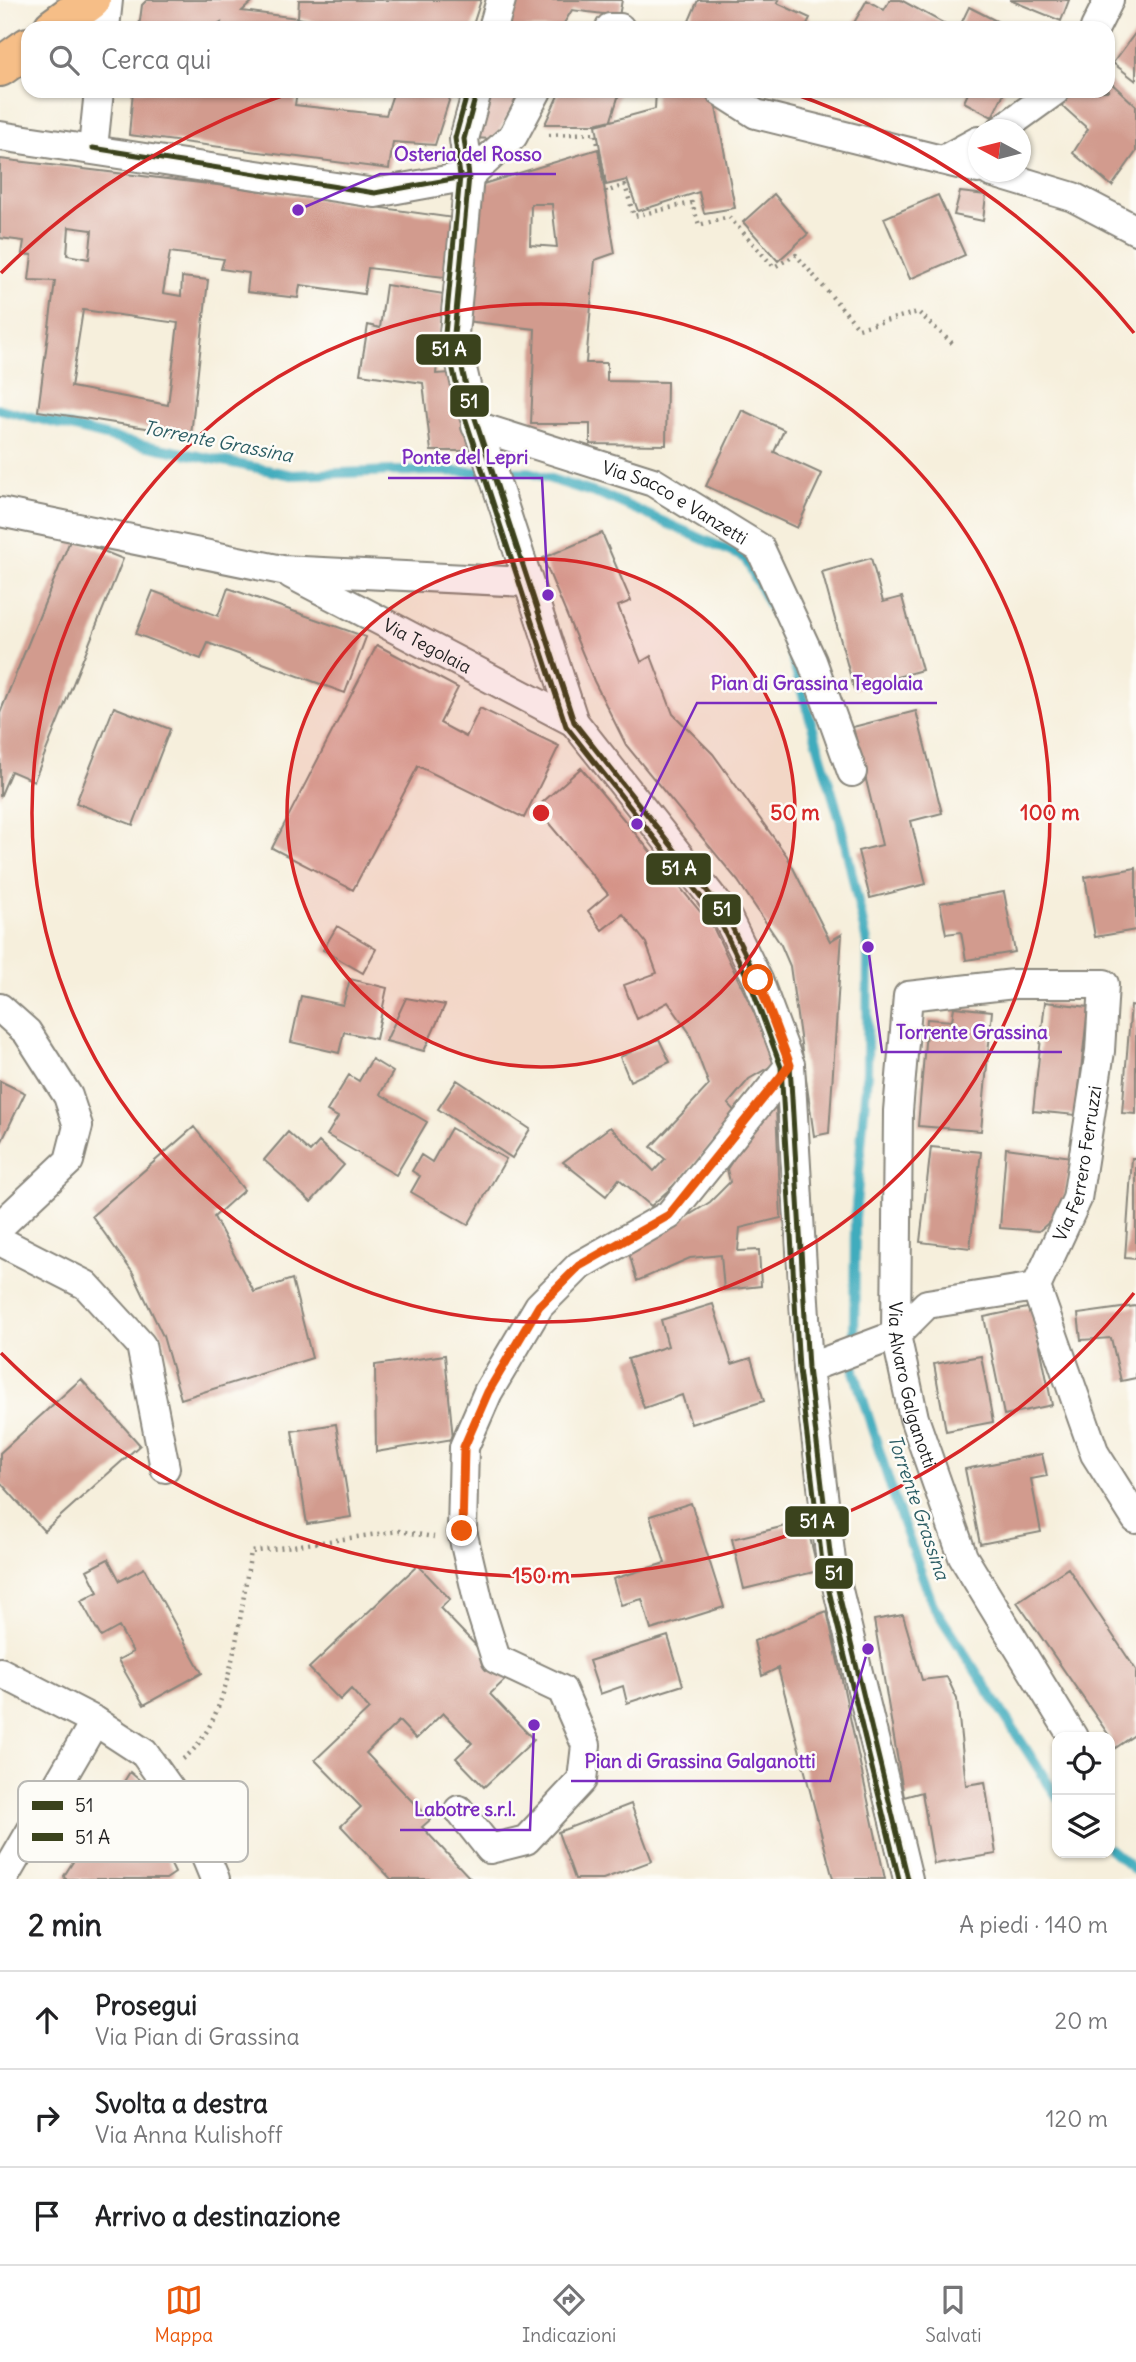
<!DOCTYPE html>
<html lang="it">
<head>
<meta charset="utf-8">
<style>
	:root { --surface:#fff; --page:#f6f6f6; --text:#202124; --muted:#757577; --line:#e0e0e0; --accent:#ea580c }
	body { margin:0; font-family:Delius,sans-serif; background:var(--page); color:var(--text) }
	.controls { position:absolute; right:21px; bottom:21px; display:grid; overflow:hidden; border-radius:14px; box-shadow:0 2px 5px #0004 }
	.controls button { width:63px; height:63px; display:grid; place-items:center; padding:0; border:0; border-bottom:2px solid var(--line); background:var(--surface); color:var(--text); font:35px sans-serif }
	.compass { position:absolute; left:968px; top:119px; width:63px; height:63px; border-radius:50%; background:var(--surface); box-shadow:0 2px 5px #0004; rotate:277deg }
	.stop { position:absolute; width:21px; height:21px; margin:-16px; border:5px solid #ea580c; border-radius:50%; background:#fff }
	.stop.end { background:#ea580c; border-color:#fff; box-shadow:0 2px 7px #0008 }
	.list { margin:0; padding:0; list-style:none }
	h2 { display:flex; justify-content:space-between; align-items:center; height:91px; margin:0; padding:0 28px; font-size:30px }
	h2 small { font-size:23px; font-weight:400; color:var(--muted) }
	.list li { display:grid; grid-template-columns:46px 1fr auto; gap:21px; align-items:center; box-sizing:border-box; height:98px; padding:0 28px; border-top:2px solid var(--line) }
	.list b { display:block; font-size:26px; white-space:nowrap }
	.list p { margin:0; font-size:23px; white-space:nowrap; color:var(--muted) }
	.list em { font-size:23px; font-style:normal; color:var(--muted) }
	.icon { flex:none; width:38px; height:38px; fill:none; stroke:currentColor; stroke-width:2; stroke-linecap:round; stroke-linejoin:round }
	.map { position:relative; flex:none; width:1136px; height:1879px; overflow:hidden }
	.search { position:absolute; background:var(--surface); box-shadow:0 2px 5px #0004; left:21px; right:21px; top:21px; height:77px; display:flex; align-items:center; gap:18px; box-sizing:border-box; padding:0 24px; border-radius:21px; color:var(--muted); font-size:26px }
	.sheet { height:385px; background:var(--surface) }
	nav { display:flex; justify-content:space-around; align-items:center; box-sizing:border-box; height:98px; border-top:2px solid var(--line); background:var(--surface); font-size:19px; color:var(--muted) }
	nav a { display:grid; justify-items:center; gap:4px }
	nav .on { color:var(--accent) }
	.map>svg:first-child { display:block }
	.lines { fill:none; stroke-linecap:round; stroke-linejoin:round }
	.stream { stroke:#3facbd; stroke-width:10 }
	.building { fill:#d29b8e; fill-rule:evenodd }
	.minor-casing { stroke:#89867c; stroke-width:32 }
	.primary-casing { stroke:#89867c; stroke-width:42 }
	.path { stroke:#89867c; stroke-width:4.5; stroke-dasharray:2 5; stroke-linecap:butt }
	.minor { stroke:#fff; stroke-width:28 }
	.primary { stroke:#f6be87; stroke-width:38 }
	.bus-1-casing { stroke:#fdfcf7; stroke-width:10 }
	.bus-2-casing { stroke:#fdfcf7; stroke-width:10 }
	.bus-1 { stroke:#3b431d; stroke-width:5 }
	.bus-2 { stroke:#3b431d; stroke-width:5 }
	.route { stroke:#ea580c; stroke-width:9 }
	.ring { fill:none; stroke:#d62828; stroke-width:3.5 }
	.labels { text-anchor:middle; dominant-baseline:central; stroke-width:5; stroke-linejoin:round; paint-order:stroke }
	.street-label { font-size:18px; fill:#1c1c1c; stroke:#fdfcf7 }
	.water-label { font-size:19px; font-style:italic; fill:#2c5d64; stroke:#fdfcf7 }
	.key { fill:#fdfcf7; stroke:#bab9b5; stroke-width:2 }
	.key-label { font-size:19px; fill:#1c1c1c }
	.centre { fill:#d62828; stroke:#fdfcf7; stroke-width:3.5 }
	.ring-label { font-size:21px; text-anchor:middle; font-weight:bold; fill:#d62828; stroke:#fdfcf7; stroke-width:5; stroke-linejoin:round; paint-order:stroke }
	.leader { fill:none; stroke:#7b2cbf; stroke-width:2.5 }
	.callout-dot { fill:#7b2cbf; stroke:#fdfcf7; stroke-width:2.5 }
	.callout-label { font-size:19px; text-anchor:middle; font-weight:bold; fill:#7b2cbf; stroke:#fdfcf7; stroke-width:5; stroke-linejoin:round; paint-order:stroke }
	.line-badge { stroke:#fdfcf7; stroke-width:2.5 }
	.badge-label { font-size:19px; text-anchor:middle; font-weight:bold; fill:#fff }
</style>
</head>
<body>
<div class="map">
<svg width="1136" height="1879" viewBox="0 0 1136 1879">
	<rect width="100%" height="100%" fill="#fdfcf7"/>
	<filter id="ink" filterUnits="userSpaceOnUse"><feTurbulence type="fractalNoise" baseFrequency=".0143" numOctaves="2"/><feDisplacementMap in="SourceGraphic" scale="14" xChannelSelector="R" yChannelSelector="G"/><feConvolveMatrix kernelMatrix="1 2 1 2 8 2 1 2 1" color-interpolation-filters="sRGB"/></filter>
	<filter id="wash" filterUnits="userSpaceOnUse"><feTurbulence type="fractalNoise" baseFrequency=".00686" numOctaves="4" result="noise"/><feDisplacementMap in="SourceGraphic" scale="28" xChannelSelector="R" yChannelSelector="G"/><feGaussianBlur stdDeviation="1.57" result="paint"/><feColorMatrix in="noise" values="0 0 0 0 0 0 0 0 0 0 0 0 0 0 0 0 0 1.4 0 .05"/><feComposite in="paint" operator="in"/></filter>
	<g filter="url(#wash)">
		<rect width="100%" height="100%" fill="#f6efdc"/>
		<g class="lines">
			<path class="stream" d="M 0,409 L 129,442 L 292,475 L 393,471 L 529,472 L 610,498 L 745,558 L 785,634 L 840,820 L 868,947 L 867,1072 L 855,1219 L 854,1371 L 897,1507 L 933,1605 L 1057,1797
				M 1110,1849 L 1136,1871"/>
		</g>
		<g id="blocks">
			<path class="building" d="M 147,0 L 254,0 L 242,11 L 298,18 L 296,28 L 220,28 L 221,23 L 212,28 L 139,28 L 142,5 Z
				M 299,0 L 481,0 L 472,28 L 352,28 L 326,24 L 298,18 Z
				M 513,0 L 622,0 L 619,16 L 572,10 L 561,28 L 509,28 Z
				M 698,0 L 779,0 L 777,3 L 810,18 L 805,28 L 686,28 Z
				M 867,0 L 884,10 L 890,0 L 901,0 L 945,24 L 942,28 L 851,28 Z
				M 1010,0 L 1069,0 L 1061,21 Z
				M 969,7 L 1010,28 L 959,28 Z
				M 1136,32 L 1136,81 L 1113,63 Z
				M 1108,80 L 1136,106 L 1136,152 L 1112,186 L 1073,153 L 1088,129 L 1058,102 L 1067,91 L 1108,91 Z
				M 133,91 L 285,91 L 297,92 L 295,105 L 386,115 L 394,91 L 452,91 L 435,145 L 393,142 L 389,169 L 129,135 Z
				M 488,91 L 523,91 L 494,139 L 472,138 Z
				M 560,91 L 620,91 L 611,120 L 595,124 L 545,124 Z
				M 656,91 L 704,91 L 714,97 L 735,208 L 704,213 L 699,192 L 638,211 L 627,180 L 606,185 L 596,125 L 655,109 Z
				M 969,91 L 1005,91 L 992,117 L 964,102 Z
				M 598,149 L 615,253 L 595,260 L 586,363 L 607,363 L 607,381 L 667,382 L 666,445 L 590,444 L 590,424 L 531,424 L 535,329 L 466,321 L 480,185 ZM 531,204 L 552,204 L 557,247 L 530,245 Z
				M 0,159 L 234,187 L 461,219 L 453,278 L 368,268 L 364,294 L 300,285 L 298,298 L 247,292 L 249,273 L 221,269 L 224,259 L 170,252 L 163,293 L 181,296 L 182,277 L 208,280 L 191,435 L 38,411 L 55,281 L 29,280 L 32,255 L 22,254 L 24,241 L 0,238 ZM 69,227 L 92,230 L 89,259 L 67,255 ZM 83,310 L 178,323 L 168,405 L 71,387 Z
				M 960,192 L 986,195 L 983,221 L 954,215 Z
				M 774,194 L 808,234 L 778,261 L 743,222 Z
				M 938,195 L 965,255 L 910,279 L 884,218 Z
				M 386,285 L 444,294 L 436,374 L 452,373 L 473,451 L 431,451 L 423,383 L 360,374 L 368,325 L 380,328 Z
				M 742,410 L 784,430 L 774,452 L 822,474 L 797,528 L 706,486 Z
				M 602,533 L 631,601 L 618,606 L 641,662 L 651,656 L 673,714 L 713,754 L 787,856 L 830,941 L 842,934 L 829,1133 L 814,1136 L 790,966 L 781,945 L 738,881 L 626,745 L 594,681 L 543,558 Z
				M 71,538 L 123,559 L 34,781 L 11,771 L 0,797 L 0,713 Z
				M 871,558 L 883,602 L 902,597 L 922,670 L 854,689 L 822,572 Z
				M 228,588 L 366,637 L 345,693 L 208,643 L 201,659 L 136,634 L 153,591 L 218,616 Z
				M 377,645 L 458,688 L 440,723 L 466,737 L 480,708 L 559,746 L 524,818 L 418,766 L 353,890 L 272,848 Z
				M 114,707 L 170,729 L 133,825 L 76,803 Z
				M 916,711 L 942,813 L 911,821 L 926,884 L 870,898 L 858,851 L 882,845 L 853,727 Z
				M 581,768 L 713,927 L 778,1062 L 749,1079 L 728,1104 L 738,1115 L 682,1178 L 651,1206 L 619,1179 L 606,1196 L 563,1162 L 610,1127 L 654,1171 L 665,1159 L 651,1147 L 709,1085 L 689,1032 L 668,1002 L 637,1019 L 624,985 L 657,973 L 646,943 L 623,914 L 602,930 L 588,911 L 608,894 L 536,808 Z
				M 1136,868 L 1136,930 L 1095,937 L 1085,877 Z
				M 1004,892 L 1015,952 L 966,960 L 961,932 L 946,934 L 940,903 Z
				M 337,926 L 376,949 L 363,973 L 323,950 Z
				M 350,979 L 387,988 L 376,1039 L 344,1032 L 339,1053 L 291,1042 L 301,996 L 343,1005 Z
				M 406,998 L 445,1005 L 424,1051 L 386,1041 Z
				M 1045,1002 L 1088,1007 L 1076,1115 L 1033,1111 Z
				M 1131,1005 L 1136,1006 L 1136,1114 L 1122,1113 Z
				M 954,1007 L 992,1011 L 981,1131 L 918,1126 L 927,1019 L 952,1021 Z
				M 659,1039 L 670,1062 L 630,1081 L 620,1057 Z
				M 372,1059 L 393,1072 L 380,1094 L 427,1122 L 396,1175 L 327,1135 L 338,1117 L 327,1111 L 349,1075 L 359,1081 Z
				M 457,1080 L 530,1129 L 512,1158 L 438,1109 Z
				M 0,1081 L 25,1093 L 0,1145 Z
				M 776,1108 L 781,1218 L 740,1228 L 738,1251 L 759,1250 L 761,1286 L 724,1290 L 721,1255 L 690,1258 L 637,1281 L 629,1253 L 710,1202 L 730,1182 L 727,1169 L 765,1110 Z
				M 194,1127 L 244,1190 L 214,1217 L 254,1292 L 292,1279 L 312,1358 L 181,1399 L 163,1336 L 133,1273 L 92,1216 Z
				M 451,1128 L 506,1159 L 468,1225 L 411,1192 L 420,1176 L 412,1171 L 421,1155 L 432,1162 Z
				M 288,1132 L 310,1152 L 319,1142 L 344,1165 L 311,1202 L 264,1160 Z
				M 931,1147 L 981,1152 L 970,1248 L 920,1242 Z
				M 1006,1148 L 1072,1157 L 1062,1211 L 1039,1231 L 1000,1228 Z
				M 1132,1158 L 1136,1158 L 1136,1259 L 1125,1258 Z
				M 713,1304 L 732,1364 L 751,1358 L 764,1401 L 691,1424 L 682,1395 L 644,1408 L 628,1359 L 668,1346 L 661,1320 Z
				M 1136,1306 L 1136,1378 L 1121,1381 L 1111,1338 L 1081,1340 L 1078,1314 Z
				M 1032,1307 L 1052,1405 L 1004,1415 L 984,1317 Z
				M 445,1355 L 453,1439 L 376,1452 L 375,1365 Z
				M 981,1356 L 993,1422 L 946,1431 L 934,1364 Z
				M 81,1379 L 140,1445 L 44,1531 L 0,1482 L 0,1453 Z
				M 336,1424 L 351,1517 L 307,1524 L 292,1431 Z
				M 1042,1454 L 1047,1476 L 1031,1479 L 1041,1532 L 980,1544 L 965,1469 Z
				M 691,1503 L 724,1607 L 651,1630 L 642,1599 L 621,1605 L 613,1579 L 665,1563 L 650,1516 Z
				M 806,1521 L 818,1571 L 744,1589 L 732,1539 Z
				M 108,1559 L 120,1581 L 144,1568 L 202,1673 L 144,1705 L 118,1660 L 133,1652 L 119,1627 L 101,1637 L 81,1601 L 98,1592 L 87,1570 Z
				M 418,1565 L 450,1599 L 440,1608 L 507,1678 L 490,1694 L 534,1740 L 484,1787 L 456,1758 L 472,1743 L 443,1713 L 416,1739 L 399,1721 L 366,1753 L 430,1820 L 422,1827 L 471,1879 L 391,1879 L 341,1826 L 361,1807 L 315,1760 L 369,1709 L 351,1689 L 340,1700 L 309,1668 Z
				M 1068,1568 L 1136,1670 L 1136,1734 L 1114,1749 L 1110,1737 L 1017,1602 Z
				M 827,1611 L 885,1879 L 833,1879 L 778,1668 L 762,1676 L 754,1641 Z
				M 903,1615 L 922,1680 L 947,1677 L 957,1699 L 966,1785 L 985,1782 L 996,1854 L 934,1864 L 922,1792 L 904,1797 L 874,1620 Z
				M 668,1636 L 683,1685 L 627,1703 L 623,1686 L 600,1694 L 589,1661 Z
				M 130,1772 L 177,1812 L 162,1846 L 175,1873 L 166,1879 L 65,1879 L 64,1876 Z
				M 631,1804 L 652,1861 L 603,1879 L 575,1879 L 558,1832 Z"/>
		</g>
	</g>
	<g filter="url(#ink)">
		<use href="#blocks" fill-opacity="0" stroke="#89867c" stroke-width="2"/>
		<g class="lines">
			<g class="minor-casing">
				<g id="minor">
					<path d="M 105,28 L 108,0"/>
					<path d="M 493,28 L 501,0"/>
					<path d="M 610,28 L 620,28"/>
					<path d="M 1095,28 L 1109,0"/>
					<path d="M 477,91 L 464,139 L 469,176 L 454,334 L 470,403 L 574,722 L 726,915 L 758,980 L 790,1065 L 808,1368 L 831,1561 L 908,1879"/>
					<path d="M 720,91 L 756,114 L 978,169"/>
					<path d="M 1001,130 L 1055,91"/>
					<path d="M 0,136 L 375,193 L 469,176 L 513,136 L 537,91"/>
					<path d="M 93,148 L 99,91"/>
					<path d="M 943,160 L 978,141"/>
					<path d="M 990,172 L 1073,197 L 1136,230"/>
					<path id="s1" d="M 476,426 L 653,482 L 760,548 L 812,661 L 852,772"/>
					<path d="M 0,512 L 282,570 L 526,582"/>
					<path id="s2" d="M 291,574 L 574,722"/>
					<path d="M 0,1008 L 27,1032 L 68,1096 L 78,1126 L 69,1161 L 0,1226"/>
					<path d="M 0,1241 L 86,1285 L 141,1345 L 165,1468"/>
					<path d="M 1036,1287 L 1095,1454 L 1136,1519"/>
					<path id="s3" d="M 808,1368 L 896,1335 L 927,1304 L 1036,1287 L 1077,1199 L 1100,1051 L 1104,984 L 1014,984 L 908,996 L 898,1111 L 896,1335 L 914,1418 L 963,1557 L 1073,1737"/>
					<path d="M 0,1672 L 95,1721 L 144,1753 L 189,1816 L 215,1879"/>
					<path d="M 459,1810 L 490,1849 L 526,1840 L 582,1780 L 586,1745 L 562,1690 L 496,1659 L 480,1608 L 462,1531 L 464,1447 L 488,1392 L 539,1306 L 579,1266 L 669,1215 L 790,1065"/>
					<path d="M 3,1879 L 95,1721"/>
				</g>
			</g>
			<g class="primary-casing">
				<path id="primary" d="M 53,28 L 91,0
					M 0,67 L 28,47"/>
			</g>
			<path class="path" d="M 549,135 L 596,133 L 606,192 L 625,185 L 634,216 L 692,203 L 699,225 L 729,217 L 774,267 L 796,255 L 859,328 L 918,312 L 953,344
				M 183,1759 C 232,1723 240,1610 251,1552 L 399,1531 L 434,1537"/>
			<use href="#minor" class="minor"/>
			<use href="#primary" class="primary"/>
			<g class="bus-1-casing">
				<path id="bus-1" d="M 477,91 L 464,139 L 469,176 L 454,334 L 470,403 L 574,722 L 726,915 L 758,980 L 790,1065 L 808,1368 L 831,1561 L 908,1879
					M 93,148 L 375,193 L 469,176"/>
			</g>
			<g class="bus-2-casing">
				<path id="bus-2" d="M 468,91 L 455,138 L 460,176 L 445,334 L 461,405 L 566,726 L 719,920 L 750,983 L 781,1067 L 799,1369 L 822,1562 L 899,1879"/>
			</g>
			<use href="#bus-1" class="bus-1"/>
			<use href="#bus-2" class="bus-2"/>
		</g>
	</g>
	<g class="lines" filter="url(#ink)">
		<path class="route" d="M 462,1531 L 464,1447 L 488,1392 L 539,1306 L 579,1266 L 669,1215 L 790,1065 L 758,980"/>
	</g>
	<circle cx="541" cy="813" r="254" fill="#d62828" fill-opacity=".12"/>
	<g class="ring">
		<circle cx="541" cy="813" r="254"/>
		<circle cx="541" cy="813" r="509"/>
		<path d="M1134 1293A763 763 0 0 1 1 1353M1 273A763 763 0 0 1 293 92M789 92A763 763 0 0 1 1134 333"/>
	</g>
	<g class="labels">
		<g class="street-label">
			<text stroke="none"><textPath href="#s1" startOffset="214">Via Sacco e Vanzetti</textPath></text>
			<text stroke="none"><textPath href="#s2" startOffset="154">Via Tegolaia</textPath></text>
			<text stroke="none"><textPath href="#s3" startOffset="380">Via Ferrero Ferruzzi</textPath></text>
			<text stroke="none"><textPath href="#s3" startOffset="1150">Via Alvaro Galganotti</textPath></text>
		</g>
		<g class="water-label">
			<text transform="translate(218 441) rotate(11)">Torrente Grassina</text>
			<text transform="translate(919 1507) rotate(71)">Torrente Grassina</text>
		</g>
	</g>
	<rect x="18" y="1781" width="230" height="81" rx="10" class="key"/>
	<rect x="32" y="1801" width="31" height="9" fill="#3b431d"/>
	<rect x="32" y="1833" width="31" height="8" fill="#3b431d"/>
	<g class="key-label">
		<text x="75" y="1812">51</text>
		<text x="75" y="1844">51 A</text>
	</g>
	<circle cx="541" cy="813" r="10" class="centre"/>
	<g class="ring-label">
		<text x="795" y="820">50 m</text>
		<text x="1050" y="820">100 m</text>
		<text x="541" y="1583">150 m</text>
	</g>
	<path class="leader" d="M298 210L380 174H556M548 595L542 478H388M637 824L697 703H937M868 947L882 1052H1062M868 1649L830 1781H571M534 1725L530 1830H400"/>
	<g class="callout-dot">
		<circle cx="298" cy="210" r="7"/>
		<circle cx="548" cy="595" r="7"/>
		<circle cx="637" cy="824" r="7"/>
		<circle cx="868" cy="947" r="7"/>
		<circle cx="868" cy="1649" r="7"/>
		<circle cx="534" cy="1725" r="7"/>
	</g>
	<g class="callout-label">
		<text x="468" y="161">Osteria del Rosso</text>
		<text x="465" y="464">Ponte del Lepri</text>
		<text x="817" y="690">Pian di Grassina Tegolaia</text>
		<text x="972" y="1039">Torrente Grassina</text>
		<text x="700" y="1768">Pian di Grassina Galganotti</text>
		<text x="465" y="1816">Labotre s.r.l.</text>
	</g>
	<g class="line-badge">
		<rect x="415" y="333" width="67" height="33" rx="7" fill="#3b431d"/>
		<rect x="449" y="384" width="41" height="34" rx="7" fill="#3b431d"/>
		<rect x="645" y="852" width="67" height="34" rx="7" fill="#3b431d"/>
		<rect x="701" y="893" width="41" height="33" rx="7" fill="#3b431d"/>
		<rect x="784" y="1505" width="66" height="33" rx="7" fill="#3b431d"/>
		<rect x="814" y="1557" width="40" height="33" rx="7" fill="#3b431d"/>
	</g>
	<g class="badge-label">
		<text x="449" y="356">51 A</text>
		<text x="469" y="408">51</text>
		<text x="679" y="875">51 A</text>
		<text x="722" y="916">51</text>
		<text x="817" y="1528">51 A</text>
		<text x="834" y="1580">51</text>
	</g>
</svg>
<div class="controls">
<button><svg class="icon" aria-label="locate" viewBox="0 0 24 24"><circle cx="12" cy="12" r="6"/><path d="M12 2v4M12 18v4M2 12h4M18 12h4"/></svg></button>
<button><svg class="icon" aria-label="layers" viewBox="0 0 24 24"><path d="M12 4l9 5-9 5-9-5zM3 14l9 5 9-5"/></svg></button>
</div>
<svg class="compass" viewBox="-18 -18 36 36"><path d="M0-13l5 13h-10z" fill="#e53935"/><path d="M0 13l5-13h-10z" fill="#757577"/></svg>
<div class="stop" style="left:758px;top:980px"></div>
<div class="stop end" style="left:462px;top:1531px"></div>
<div class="search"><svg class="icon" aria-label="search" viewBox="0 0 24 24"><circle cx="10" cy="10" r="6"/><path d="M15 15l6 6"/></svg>Cerca qui</div>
</div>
<section class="sheet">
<h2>2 min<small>A piedi · 140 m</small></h2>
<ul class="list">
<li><svg class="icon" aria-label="ahead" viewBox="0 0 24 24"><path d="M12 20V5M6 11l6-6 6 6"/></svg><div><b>Prosegui</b><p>Via Pian di Grassina</p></div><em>20 m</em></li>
<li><svg class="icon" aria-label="right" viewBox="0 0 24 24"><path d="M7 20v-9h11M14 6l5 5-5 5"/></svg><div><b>Svolta a destra</b><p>Via Anna Kulishoff</p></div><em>120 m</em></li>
<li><svg class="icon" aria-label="arrive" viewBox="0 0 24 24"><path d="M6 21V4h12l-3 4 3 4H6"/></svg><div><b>Arrivo a destinazione</b></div></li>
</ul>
</section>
<nav>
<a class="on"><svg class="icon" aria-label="map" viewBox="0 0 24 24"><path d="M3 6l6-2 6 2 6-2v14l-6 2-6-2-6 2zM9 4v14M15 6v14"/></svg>Mappa</a>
<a><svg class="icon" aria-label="directions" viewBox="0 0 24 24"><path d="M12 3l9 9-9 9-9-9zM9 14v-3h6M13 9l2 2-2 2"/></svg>Indicazioni</a>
<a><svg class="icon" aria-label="saved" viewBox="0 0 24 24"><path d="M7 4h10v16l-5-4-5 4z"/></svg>Salvati</a>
</nav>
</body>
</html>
